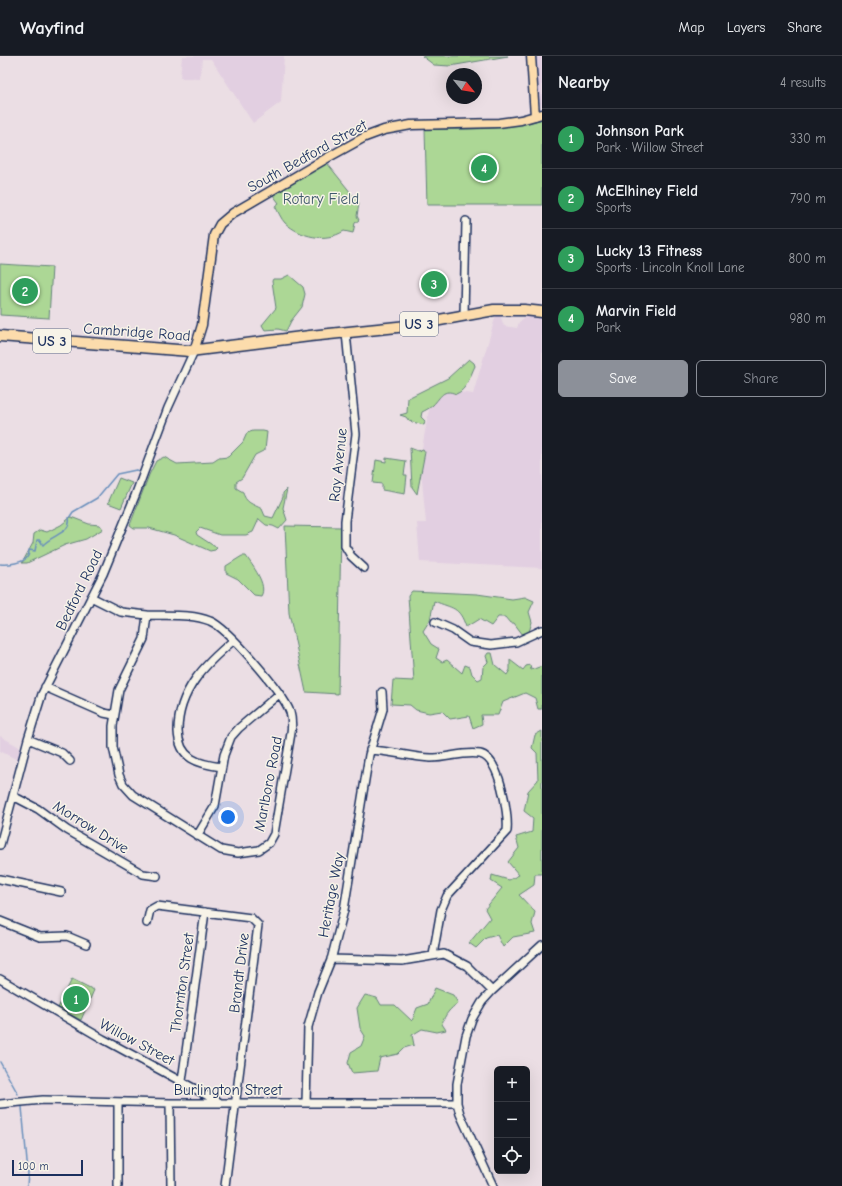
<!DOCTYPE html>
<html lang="en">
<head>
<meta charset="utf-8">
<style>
	:root { --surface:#171b24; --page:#20242c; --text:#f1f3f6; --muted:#9ea1a6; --line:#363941; --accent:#8c9099 }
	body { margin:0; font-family:"Comic Neue",sans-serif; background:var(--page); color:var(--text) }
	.controls { position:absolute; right:12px; bottom:12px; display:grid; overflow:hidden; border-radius:6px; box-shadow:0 4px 16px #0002 }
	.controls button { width:36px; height:36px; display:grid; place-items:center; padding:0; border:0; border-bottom:1px solid var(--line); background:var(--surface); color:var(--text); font:20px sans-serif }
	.compass { position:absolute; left:446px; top:12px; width:36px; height:36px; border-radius:50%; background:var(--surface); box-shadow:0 4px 16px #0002; rotate:120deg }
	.scale { position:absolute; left:12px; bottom:10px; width:71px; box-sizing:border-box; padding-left:4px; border:2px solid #1b2f5e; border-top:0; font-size:11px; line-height:14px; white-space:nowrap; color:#1b2f5e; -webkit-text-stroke:3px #f7f3e8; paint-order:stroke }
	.you { position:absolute; left:228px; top:761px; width:14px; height:14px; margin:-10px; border:3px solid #fff; border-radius:50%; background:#1a73e8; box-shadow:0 0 0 6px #1a73e833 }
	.badge { display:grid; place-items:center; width:26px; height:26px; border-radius:50%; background:var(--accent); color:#fff; font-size:13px; font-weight:700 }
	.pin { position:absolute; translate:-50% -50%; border:2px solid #fff; box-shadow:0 1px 4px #0006 }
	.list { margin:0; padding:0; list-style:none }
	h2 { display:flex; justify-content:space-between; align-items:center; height:52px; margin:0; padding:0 16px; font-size:17px }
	h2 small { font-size:13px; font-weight:400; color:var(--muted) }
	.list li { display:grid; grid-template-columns:26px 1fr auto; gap:12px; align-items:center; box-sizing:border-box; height:60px; padding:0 16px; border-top:1px solid var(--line) }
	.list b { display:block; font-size:15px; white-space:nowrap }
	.list p { margin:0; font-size:13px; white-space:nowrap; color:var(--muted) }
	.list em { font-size:13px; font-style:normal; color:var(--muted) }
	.actions { display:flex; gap:8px; padding:12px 16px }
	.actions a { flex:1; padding:9px 0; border:1px solid var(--accent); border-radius:6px; text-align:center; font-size:14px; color:var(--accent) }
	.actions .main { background:var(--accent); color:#fff }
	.icon { flex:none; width:22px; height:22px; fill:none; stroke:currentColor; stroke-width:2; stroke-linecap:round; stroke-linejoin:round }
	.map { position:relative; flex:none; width:542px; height:1130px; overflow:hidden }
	header { display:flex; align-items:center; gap:24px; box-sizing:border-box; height:56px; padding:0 20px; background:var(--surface); border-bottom:1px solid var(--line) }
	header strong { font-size:19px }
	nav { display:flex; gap:22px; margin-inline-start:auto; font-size:14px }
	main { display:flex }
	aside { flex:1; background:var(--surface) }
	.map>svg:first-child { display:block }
	.built { fill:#e2cfe1 }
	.green { fill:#acd795; stroke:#64837a }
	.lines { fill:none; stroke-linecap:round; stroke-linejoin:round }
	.stream { stroke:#698fbc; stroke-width:1.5 }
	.minor-casing { stroke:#1b2f5e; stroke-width:10 }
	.major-casing { stroke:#1b2f5e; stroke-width:11 }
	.highway-casing { stroke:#1b2f5e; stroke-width:13 }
	.minor { stroke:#f7f3e8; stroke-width:7 }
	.major { stroke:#fcdcac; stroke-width:8 }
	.highway { stroke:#fcdcac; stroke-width:10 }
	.labels { text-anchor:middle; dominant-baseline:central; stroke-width:3; stroke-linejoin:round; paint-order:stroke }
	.shield { fill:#f7f3e8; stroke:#5d6a87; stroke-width:1 }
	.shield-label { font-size:14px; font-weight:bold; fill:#1b2f5e }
	.street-label { font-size:15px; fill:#1b2f5e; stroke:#f7f3e8 }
	.park-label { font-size:15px; fill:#3f596c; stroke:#f7f3e8 }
</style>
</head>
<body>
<header>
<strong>Wayfind</strong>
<nav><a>Map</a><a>Layers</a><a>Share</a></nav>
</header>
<main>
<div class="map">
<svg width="542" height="1130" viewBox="0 0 542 1130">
	<rect width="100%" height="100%" fill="#ebdee4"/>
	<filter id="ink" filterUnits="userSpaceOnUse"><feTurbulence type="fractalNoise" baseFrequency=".025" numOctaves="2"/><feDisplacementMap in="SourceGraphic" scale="8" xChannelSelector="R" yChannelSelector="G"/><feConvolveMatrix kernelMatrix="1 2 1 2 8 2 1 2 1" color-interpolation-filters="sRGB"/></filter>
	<g filter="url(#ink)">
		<path class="built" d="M 182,0 L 284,0 L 281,46 L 253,67 L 211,3 L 202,3 L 200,23 L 180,22 Z
			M 535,0 L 542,0 L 542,51 L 540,47 Z
			M 496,259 L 500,259 L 504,270 L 517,272 L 519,266 L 528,259 L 542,261 L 542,512 L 420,506 L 417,467 L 426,467 L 420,403 L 431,343 L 447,334 L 473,338 Z
			M 0,680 L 21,692 L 18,704 L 0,695 Z"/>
		<path class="green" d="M 422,0 L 508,0 L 450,10 L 434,9 Z
			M 542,63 L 542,149 L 427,149 L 425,73 C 464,73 504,75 542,63 Z
			M 327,107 L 359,147 L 357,160 L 359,164 L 355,167 L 353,177 L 344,175 C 325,187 301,181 285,167 C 281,163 278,155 275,150 L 279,147 L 273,139 Z
			M 0,208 L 52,211 L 49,262 L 0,259 Z
			M 289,219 L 303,231 L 305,238 L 302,251 L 291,265 L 286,275 L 278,273 L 265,274 L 262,269 L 276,252 L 272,225 L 273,223 L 281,223 Z
			M 469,303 L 474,307 L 475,310 C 470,320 467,334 456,338 C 443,332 441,341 433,349 C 430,352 426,354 422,356 L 421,361 L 425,365 L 424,369 L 409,365 L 406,361 L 400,359 L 407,357 L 408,342 L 448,322 Z
			M 253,375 L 263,375 L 267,376 L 265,394 L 255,399 L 242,422 L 236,426 L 236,432 L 243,436 C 245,447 253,448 262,453 L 265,460 L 273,462 L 283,441 L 283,437 L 287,433 L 283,452 L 287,464 L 279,473 L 273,470 L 266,469 L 259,463 L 253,476 L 246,479 L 220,479 L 200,472 L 196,476 L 197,479 L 217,492 L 215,494 L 210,495 L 174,479 L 149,472 L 134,472 L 130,469 L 149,419 L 156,405 L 164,401 L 177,408 L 213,406 L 219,402 L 228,401 L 243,386 L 247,377 Z
			M 410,392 L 418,395 L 423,393 L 425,396 L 417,438 L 412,431 Z
			M 386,402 L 406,405 L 404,419 L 407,419 L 405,438 L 382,434 L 382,428 L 373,427 L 376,404 L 386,406 Z
			M 119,422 L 132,427 L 121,452 L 108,447 Z
			M 71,461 L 89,468 L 100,469 L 103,473 L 86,483 L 65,489 L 27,507 L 22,507 L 33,487 L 34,478 L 40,474 L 47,476 L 61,469 Z
			M 285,470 L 341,471 L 338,638 L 306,636 L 289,557 Z
			M 242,500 L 246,500 C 252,509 268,529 261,540 L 254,539 L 238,523 L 226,517 L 226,510 Z
			M 412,535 L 477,538 L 512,543 L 525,541 L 534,545 L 529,556 L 532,566 L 529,576 L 523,579 L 514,567 L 510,567 L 505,561 L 498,561 L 491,570 L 479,563 L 466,571 C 459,550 453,553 434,545 L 430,564 L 423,575 L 431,588 L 439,593 L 436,602 L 442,606 L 447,604 L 462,617 L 465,609 L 470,611 L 472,618 L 478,624 L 482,622 L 483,611 L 488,606 L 486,600 L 488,597 L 492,597 L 495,609 L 507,619 L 510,614 L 510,604 L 523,614 L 526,610 L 530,609 L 531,614 L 542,610 L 542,653 L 538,653 L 535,642 L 525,637 L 503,646 L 498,659 L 481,659 L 482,668 L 473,672 L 469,660 L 450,663 L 442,655 L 429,657 L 416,654 L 410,649 L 391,648 L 393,624 L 414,625 L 408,540 Z
			M 542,675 L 542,818 L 535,818 L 534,829 L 519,839 L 535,856 L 532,868 L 535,877 L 513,881 L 503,891 L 497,879 L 486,882 L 476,892 L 469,887 L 490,862 L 485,853 L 502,832 L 491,825 L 492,819 L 509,824 L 519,819 L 508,806 L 519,792 L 516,781 L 532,776 L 533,762 L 524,755 L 528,735 L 538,724 L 537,697 L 532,692 L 535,679 Z
			M 72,923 L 94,934 L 81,964 L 58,952 Z
			M 435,932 L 453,939 L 458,947 C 450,953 445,958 442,968 L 446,974 L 437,976 L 422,973 L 412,979 L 414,989 L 404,992 L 398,998 L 380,1002 L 377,1015 L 352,1017 L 348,1007 L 351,996 L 361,990 L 365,980 L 360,972 L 357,952 L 365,939 L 377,942 L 381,949 L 395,949 L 412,965 L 417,952 L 428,948 Z"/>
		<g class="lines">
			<path class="stream" d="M 0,508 C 7,509 25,507 28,500 C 29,498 29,496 29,494 L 35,495 L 37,484 L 40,484 L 43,489 C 53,478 72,477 69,462 L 73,456 L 97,442 L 117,418 L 136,414 L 139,415
				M 0,1006 L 18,1038
				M 22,1051 L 28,1117 L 27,1130"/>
			<g class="minor-casing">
				<path id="minor" d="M 464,259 L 466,165
					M 346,277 L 356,378 L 345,465 L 345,490 L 351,500 L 364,512
					M 91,541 L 121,556 L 147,559 L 144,583 L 119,634 L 113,670 L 113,691 L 119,719 L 123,728 L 133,739 L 221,794 L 238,797 L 259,794 L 269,787 L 274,778 L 291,677 C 292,670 292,663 290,656 C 283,637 228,572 210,565 C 191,557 167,560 147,559
					M 435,566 L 453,574 L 470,586 L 491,589 L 516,586 L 542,574
					M 45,631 L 104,657 L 114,659
					M 28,683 L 62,697 L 70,705
					M 370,694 C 391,695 411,701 431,702 C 448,702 464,695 480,698 C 500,702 509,758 507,775 L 447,840 L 441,854 L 433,899
					M 222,711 C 198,708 179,703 178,675 C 178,635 205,608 234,584
					M 13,740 L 38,753 L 67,774 L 143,818 L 157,820
					M 197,780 L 215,750 L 224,699 L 231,681 L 239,672 L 279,638
					M 0,789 L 28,683 L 42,638 L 103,518 L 135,440 L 168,352 L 194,295
					M 0,823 L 61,836
					M 0,865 L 40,881 L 67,880 L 86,888
					M 147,867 L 150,854 L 157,850 L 251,862 L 258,869 L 225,1130
					M 331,903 L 402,905 L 444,898 L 467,910 L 492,935
					M 0,923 L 103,983 L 219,1046
					M 182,1025 L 205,856
					M 118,1046 L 118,1130
					M 170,1047 L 171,1130
					M 306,1047 L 308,971 L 318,936 L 331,904 L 344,854 L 369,699 L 383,653 L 382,636
					M 0,1048 L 43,1044 L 170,1047 L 457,1047
					M 493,1130 L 460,1058 L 457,1047 L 457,1028 L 466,980 L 472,963 L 482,946 L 492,935 L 542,889"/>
			</g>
			<g class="major-casing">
				<path id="major" d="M 531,0 L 535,60
					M 194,295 L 202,269 L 214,179 L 220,168 L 233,157 L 327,102 L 365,81 L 384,74 L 411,69 L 499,67 L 521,64 L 542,58"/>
			</g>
			<g class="highway-casing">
				<path id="highway" d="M 0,280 L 190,295 L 310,280 L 407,270 L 494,254 L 524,254 L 542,256"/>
			</g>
			<use href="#minor" class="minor"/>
			<use href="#major" class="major"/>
			<use href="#highway" class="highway"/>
		</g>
	</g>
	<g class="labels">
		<g class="shield">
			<rect x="400" y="256" width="38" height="24" rx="3"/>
			<rect x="33" y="273" width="38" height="24" rx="3"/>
		</g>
		<g class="shield-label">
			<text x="419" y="268">US 3</text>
			<text x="52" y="285">US 3</text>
		</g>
		<g class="street-label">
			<text transform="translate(307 100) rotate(-29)">South Bedford Street</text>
			<text transform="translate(137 276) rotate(4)">Cambridge Road</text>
			<text transform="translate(338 409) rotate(-84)">Ray Avenue</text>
			<text transform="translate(79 534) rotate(-64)">Bedford Road</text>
			<text transform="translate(268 728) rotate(-79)">Marlboro Road</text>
			<text transform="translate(91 771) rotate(32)">Morrow Drive</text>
			<text transform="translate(331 839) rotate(-79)">Heritage Way</text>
			<text transform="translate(239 917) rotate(-83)">Brandt Drive</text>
			<text transform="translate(182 927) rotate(-82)">Thornton Street</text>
			<text transform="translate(137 986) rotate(28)">Willow Street</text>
			<text x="228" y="1034">Burlington Street</text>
		</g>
		<g class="park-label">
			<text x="321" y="143">Rotary Field</text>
		</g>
	</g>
</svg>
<div class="controls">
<button>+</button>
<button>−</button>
<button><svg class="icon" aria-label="locate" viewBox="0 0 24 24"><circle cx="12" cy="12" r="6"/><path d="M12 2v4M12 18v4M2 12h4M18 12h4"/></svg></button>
</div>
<svg class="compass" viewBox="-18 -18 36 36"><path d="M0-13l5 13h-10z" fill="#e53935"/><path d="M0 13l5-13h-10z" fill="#9ea1a6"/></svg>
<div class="scale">100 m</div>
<div class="you"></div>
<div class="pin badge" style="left:76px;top:943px;background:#2e9e5b">1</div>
<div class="pin badge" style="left:25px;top:235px;background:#2e9e5b">2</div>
<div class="pin badge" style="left:434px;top:228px;background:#2e9e5b">3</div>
<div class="pin badge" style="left:484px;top:112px;background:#2e9e5b">4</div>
</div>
<aside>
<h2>Nearby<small>4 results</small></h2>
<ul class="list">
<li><span class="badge" style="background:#2e9e5b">1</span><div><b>Johnson Park</b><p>Park · Willow Street</p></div><em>330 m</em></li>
<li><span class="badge" style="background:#2e9e5b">2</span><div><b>McElhiney Field</b><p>Sports</p></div><em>790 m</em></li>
<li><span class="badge" style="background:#2e9e5b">3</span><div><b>Lucky 13 Fitness</b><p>Sports · Lincoln Knoll Lane</p></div><em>800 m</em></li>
<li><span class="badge" style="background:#2e9e5b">4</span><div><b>Marvin Field</b><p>Park</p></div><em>980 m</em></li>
</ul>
<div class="actions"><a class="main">Save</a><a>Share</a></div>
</aside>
</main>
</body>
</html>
